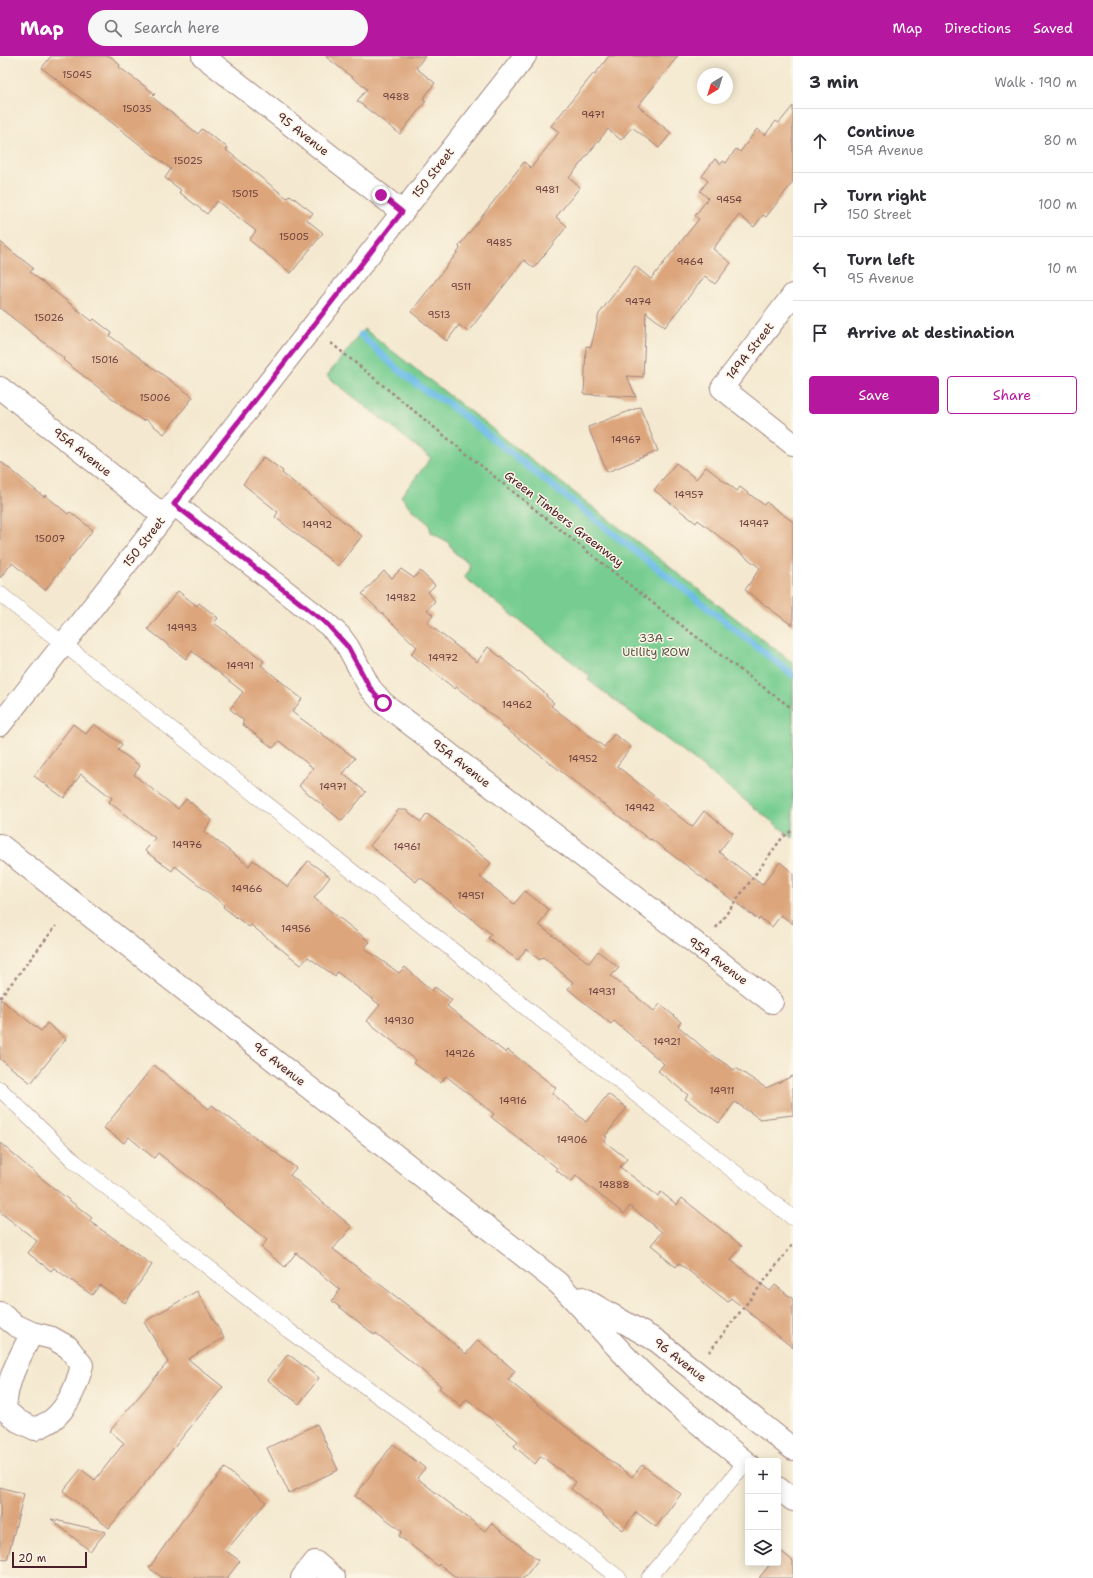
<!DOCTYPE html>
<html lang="en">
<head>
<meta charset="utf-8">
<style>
	:root { --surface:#fff; --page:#f7f7f7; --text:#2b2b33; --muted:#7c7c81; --line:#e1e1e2; --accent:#b5179e }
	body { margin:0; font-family:"Shantell Sans",sans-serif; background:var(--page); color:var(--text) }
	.controls { position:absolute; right:12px; bottom:12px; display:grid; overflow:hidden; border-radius:4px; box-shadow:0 2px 10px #0003 }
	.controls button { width:36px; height:36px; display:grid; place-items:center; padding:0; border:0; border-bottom:1px solid var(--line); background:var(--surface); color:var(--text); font:20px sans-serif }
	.compass { position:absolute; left:697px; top:12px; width:36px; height:36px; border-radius:50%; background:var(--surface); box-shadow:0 2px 10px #0003; rotate:218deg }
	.scale { position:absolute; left:12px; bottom:10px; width:75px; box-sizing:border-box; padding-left:4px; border:2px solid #4a1f2b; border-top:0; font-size:11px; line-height:14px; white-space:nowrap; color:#4a1f2b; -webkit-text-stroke:3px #fcf5e5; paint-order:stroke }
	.stop { position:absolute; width:12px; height:12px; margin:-9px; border:3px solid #b5179e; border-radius:50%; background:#fff }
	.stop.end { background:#b5179e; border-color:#fff; box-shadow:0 1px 4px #0008 }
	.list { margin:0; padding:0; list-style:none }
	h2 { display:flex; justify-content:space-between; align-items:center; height:52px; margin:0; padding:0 16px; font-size:17px }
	h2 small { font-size:13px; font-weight:400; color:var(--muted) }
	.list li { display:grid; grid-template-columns:26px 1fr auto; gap:12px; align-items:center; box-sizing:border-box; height:64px; padding:0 16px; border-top:1px solid var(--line) }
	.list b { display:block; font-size:15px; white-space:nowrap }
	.list p { margin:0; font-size:13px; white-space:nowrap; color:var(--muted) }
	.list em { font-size:13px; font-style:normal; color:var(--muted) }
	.actions { display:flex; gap:8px; padding:12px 16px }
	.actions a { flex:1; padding:9px 0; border:1px solid var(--accent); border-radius:4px; text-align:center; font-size:14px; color:var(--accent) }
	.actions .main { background:var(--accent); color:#fff }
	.icon { flex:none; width:22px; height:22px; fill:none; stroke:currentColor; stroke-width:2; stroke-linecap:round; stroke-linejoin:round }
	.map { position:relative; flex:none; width:793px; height:1522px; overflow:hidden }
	header { display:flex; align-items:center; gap:24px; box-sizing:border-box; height:56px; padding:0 20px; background:var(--accent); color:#fff }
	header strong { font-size:19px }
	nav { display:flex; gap:22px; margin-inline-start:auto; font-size:14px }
	.search { width:280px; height:36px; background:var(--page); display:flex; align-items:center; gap:10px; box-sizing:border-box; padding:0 14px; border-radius:22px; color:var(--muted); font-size:15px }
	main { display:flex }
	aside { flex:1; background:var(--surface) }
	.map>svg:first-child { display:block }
	.green { fill:#77cd91; stroke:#60765e }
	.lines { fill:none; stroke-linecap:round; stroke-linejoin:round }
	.stream { stroke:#6ebde8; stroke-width:7 }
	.building { fill:#dca57b }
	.service-casing { stroke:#9f847e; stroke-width:16 }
	.minor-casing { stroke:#9f847e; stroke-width:24 }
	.secondary-casing { stroke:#9f847e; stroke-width:24 }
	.path { stroke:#9f847e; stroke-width:2.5; stroke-dasharray:3 3; stroke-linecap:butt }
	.service { stroke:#fff; stroke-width:15 }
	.minor { stroke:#fff; stroke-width:22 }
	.secondary { stroke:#fff; stroke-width:22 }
	.route { stroke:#b5179e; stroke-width:5 }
	.labels { text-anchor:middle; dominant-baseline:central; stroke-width:3; stroke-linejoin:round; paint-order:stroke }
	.number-label { font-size:10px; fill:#6e403f }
	.street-label { font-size:12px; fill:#4a1f2b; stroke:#fcf5e5 }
	.park-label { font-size:12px; fill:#58534a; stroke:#fcf5e5 }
</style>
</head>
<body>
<header>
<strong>Map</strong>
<div class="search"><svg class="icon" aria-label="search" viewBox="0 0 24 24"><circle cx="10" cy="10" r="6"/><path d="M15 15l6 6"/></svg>Search here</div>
<nav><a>Map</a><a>Directions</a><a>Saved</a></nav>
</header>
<main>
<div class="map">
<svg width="793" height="1522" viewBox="0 0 793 1522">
	<rect width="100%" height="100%" fill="#fcf5e5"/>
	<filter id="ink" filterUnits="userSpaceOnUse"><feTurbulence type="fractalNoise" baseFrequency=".025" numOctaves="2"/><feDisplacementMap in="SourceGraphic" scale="8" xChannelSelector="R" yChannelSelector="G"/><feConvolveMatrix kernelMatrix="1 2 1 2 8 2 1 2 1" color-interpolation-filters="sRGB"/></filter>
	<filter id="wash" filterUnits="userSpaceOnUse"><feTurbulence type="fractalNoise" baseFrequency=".012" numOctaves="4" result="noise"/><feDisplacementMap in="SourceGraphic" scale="16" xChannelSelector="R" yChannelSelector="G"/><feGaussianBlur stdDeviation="0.9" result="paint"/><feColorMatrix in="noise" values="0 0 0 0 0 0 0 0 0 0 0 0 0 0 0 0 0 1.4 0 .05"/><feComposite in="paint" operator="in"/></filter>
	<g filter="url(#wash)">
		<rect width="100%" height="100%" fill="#f4e9d0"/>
		<path class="green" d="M 364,273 L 793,607 L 793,782 L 694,704 L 588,624 L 590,620 L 464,521 L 469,515 L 469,507 L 456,498 L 449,487 L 431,476 L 429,468 L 412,454 L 401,440 L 431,402 L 327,320 Z"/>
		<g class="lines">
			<path class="stream" d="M 361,279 L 396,312 L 426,335 L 446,346 L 793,619"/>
		</g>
		<g id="blocks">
			<path class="building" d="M 51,0 L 110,0 L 120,9 L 119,11 L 155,38 L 152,41 L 198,78 L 202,73 L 228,92 L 226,94 L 287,142 L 290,139 L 313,157 L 307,164 L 323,177 L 291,217 L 249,184 L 256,175 L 217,145 L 207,158 L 179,136 L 181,134 L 165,122 L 171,113 L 42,12 Z
				M 325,0 L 425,0 L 416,12 L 435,27 L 423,43 L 426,45 L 400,78 L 357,45 L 367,33 Z
				M 609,0 L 678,0 L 638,50 L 671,77 L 659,92 L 632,71 L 621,84 L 608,73 L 569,122 L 580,131 L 556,161 L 567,170 L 534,212 L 524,204 L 468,276 L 459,269 L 447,285 L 411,256 L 460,193 L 459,190 L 524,106 L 531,112 L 559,76 L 551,70 L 594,17 L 595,18 Z
				M 793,50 L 793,126 L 766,161 L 763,159 L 754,171 L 739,159 L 713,193 L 731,207 L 715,228 L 705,220 L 665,271 L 646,256 L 643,321 L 627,320 L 636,341 L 584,338 L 586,290 L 591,291 L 599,258 L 635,210 L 651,223 L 699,163 L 695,160 L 708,142 L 700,135 L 708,125 L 702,120 L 715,103 L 721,108 L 723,105 L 726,107 L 736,93 L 740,96 L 757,73 L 765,79 L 776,65 L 779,67 Z
				M 0,186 L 33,212 L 30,216 L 92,265 L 94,263 L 112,277 L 110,280 L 193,341 L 164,378 L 145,363 L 143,365 L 112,342 L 63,304 L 64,302 L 0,252 Z
				M 640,351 L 658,395 L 607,416 L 588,371 Z
				M 264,401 L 283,415 L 282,417 L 362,480 L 338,510 L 275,461 L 278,456 L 243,428 Z
				M 0,405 L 44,441 L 45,439 L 68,458 L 70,456 L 93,474 L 45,534 L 12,507 L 0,522 Z
				M 676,407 L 696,423 L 706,411 L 737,435 L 740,431 L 764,449 L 766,446 L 793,466 L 793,570 L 745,534 L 760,512 L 698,464 L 696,467 L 654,434 Z
				M 401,513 L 414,522 L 420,515 L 435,529 L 428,536 L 435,545 L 427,554 L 433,559 L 427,567 L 477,606 L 488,591 L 547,639 L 546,640 L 554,647 L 551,650 L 604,691 L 614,678 L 631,691 L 617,710 L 692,771 L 704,755 L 733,777 L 719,796 L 762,829 L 780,806 L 793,817 L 793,868 L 781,859 L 772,871 L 760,862 L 759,864 L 651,783 L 650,784 L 501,669 L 502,667 L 456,631 L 455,633 L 411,598 L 417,591 L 362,538 L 384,515 L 392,522 Z
				M 178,535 L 197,550 L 199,547 L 218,562 L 214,567 L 264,605 L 261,609 L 302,643 L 292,656 L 355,702 L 343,718 L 366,736 L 342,765 L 299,730 L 313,712 L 279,685 L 273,692 L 242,668 L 244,665 L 230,653 L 243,636 L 192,595 L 186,603 L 148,573 Z
				M 73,668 L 86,678 L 94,668 L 122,688 L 118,694 L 140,710 L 134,719 L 178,753 L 186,743 L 212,764 L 204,775 L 249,810 L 253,804 L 288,831 L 308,805 L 330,821 L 314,842 L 370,886 L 364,892 L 399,917 L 405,911 L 432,935 L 435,931 L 452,944 L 447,950 L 506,997 L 508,994 L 556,1032 L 552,1037 L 586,1066 L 608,1038 L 627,1052 L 605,1080 L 607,1081 L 604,1085 L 627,1103 L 620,1111 L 658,1140 L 661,1136 L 677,1149 L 682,1142 L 742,1190 L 731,1204 L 770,1235 L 775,1229 L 793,1243 L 793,1292 L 731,1242 L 728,1246 L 679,1207 L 676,1211 L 661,1199 L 662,1198 L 651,1189 L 662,1176 L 630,1150 L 624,1158 L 576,1120 L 571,1126 L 556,1114 L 557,1112 L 491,1061 L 494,1058 L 446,1020 L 441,1027 L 414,1007 L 416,1004 L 367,965 L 380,949 L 337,916 L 335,920 L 308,901 L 301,909 L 251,869 L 249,871 L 223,851 L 224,849 L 175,810 L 172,815 L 145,795 L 155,782 L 109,746 L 112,742 L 81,718 L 64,742 L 34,720 Z
				M 398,754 L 406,754 L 421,766 L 427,758 L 470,790 L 491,807 L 480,821 L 514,848 L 525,835 L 549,854 L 539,869 L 589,907 L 598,895 L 619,912 L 611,920 L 654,955 L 660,948 L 681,966 L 678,970 L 707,995 L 734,1014 L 736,1012 L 766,1032 L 793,1020 L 793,1059 L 760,1063 L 735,1046 L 719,1067 L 685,1043 L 688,1039 L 658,1015 L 664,1008 L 614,965 L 611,968 L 568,933 L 573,926 L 543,901 L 540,904 L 526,893 L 518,904 L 488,882 L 491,878 L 420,821 L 416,826 L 370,790 Z
				M 0,943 L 41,975 L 47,967 L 66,983 L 31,1027 L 0,1003 Z
				M 154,1009 L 209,1053 L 212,1049 L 296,1112 L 290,1119 L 352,1171 L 333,1193 L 411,1252 L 466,1298 L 478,1284 L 515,1315 L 508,1324 L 562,1368 L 632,1421 L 642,1409 L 681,1438 L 656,1471 L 636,1456 L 623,1474 L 603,1459 L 604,1458 L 571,1433 L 576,1426 L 541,1400 L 535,1408 L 514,1390 L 518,1385 L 467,1343 L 461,1350 L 439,1332 L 441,1330 L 376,1277 L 375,1279 L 332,1245 L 340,1234 L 296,1197 L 285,1211 L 261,1191 L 267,1184 L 223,1149 L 224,1148 L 158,1097 L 154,1102 L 129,1081 L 124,1087 L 104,1072 Z
				M 0,1087 L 41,1122 L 92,1162 L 89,1165 L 152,1209 L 125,1247 L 100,1229 L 92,1239 L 54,1212 L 51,1215 L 28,1197 L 37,1185 L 0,1156 Z
				M 197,1235 L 224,1282 L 188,1303 L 223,1331 L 109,1472 L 63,1435 L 81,1413 L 95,1424 L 124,1387 L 110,1375 L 168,1306 L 144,1266 Z
				M 288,1298 L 319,1322 L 299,1348 L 268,1324 Z
				M 317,1368 L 338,1414 L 289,1437 L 267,1392 Z
				M 393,1388 L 425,1412 L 417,1422 L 485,1475 L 491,1467 L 538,1504 L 524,1522 L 457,1522 L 439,1508 L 438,1510 L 399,1480 L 402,1475 L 355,1440 Z
				M 225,1412 L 266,1446 L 226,1495 L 240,1505 L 227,1522 L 163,1522 L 149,1512 L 182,1465 Z
				M 0,1431 L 24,1438 L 7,1504 L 0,1503 Z
				M 51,1463 L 106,1476 L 90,1495 Z
				M 781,1495 L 793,1505 L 793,1522 L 759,1522 L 771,1507 L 778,1507 L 778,1499 Z"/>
		</g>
	</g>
	<g filter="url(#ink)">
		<use href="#blocks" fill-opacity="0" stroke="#9f847e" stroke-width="1"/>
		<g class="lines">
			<g class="service-casing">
				<path id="service" d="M 0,538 L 793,1162
					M 0,1033 L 75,1106 L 288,1274 L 440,1385 L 619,1522
					M 649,1522 L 746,1406"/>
			</g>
			<g class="minor-casing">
				<path id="minor" d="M 203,0 L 402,156
					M 793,239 L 722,332 L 793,388
					M 0,332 L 164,460
					M 174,448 L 327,568 L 340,580 L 348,591 L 370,632 L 383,647 L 772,946
					M 0,669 L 525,0
					M 0,1257 L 15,1269 L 32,1277 L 52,1282 L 68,1291 L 82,1309 C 77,1329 69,1351 52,1364 C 47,1368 40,1370 35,1373 L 18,1365 L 5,1354 C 6,1325 19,1302 32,1277
					M 302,1522 L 315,1506 L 334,1522"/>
			</g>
			<g class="secondary-casing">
				<path id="secondary" d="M 0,789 L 558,1227 C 585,1254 608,1283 635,1310 C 670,1345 709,1376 748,1408
					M 582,1242 L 657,1285 L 793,1393
					M 778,1432 L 793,1444"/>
			</g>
			<path class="path" d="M 331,287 C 483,411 634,537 793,653
				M 716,872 L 782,782 L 793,774
				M 0,942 L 56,870
				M 709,1296 L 793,1188"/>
			<use href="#service" class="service"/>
			<use href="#minor" class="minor"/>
			<use href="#secondary" class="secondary"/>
		</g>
	</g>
	<g class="lines" filter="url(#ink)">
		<path class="route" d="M 381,139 L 402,156 L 174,448 L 327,568 L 348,591 L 370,632 L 383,647"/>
	</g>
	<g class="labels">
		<g class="number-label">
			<text x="77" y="18">15045</text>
			<text x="396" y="40">9488</text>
			<text x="137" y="52">15035</text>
			<text x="593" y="58">9471</text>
			<text x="188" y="104">15025</text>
			<text x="547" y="133">9481</text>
			<text x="245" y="137">15015</text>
			<text x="729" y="143">9454</text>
			<text x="294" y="180">15005</text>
			<text x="499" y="186">9485</text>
			<text x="690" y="205">9464</text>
			<text x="461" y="230">9511</text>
			<text x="638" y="245">9474</text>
			<text x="439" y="258">9513</text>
			<text x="49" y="261">15026</text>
			<text x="105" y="303">15016</text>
			<text x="155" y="341">15006</text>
			<text x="626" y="383">14967</text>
			<text x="689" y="438">14957</text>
			<text x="754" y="467">14947</text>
			<text x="317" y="468">14992</text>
			<text x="50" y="482">15007</text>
			<text x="401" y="541">14982</text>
			<text x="182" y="571">14993</text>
			<text x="443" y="601">14972</text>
			<text x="240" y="609">14991</text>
			<text x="517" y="648">14962</text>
			<text x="583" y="702">14952</text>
			<text x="333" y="730">14971</text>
			<text x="640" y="751">14942</text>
			<text x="187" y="788">14976</text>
			<text x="407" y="790">14961</text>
			<text x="247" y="832">14966</text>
			<text x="471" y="839">14951</text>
			<text x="296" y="872">14956</text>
			<text x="602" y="935">14931</text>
			<text x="399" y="964">14930</text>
			<text x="667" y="985">14921</text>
			<text x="460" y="997">14926</text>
			<text x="722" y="1034">14911</text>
			<text x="513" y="1044">14916</text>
			<text x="572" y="1083">14906</text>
			<text x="614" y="1128">14888</text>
		</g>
		<g class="street-label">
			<text transform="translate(303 78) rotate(38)">95 Avenue</text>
			<text transform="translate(433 117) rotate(-52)">150 Street</text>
			<text transform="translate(750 295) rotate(-52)">149A Street</text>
			<text transform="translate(82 396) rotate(38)">95A Avenue</text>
			<text transform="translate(564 463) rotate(38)">Green Timbers Greenway</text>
			<text transform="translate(144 486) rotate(-52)">150 Street</text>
			<text transform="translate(461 707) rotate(38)">95A Avenue</text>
			<text transform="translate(718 905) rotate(37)">95A Avenue</text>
			<text transform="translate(279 1008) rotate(38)">96 Avenue</text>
			<text transform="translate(680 1304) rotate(38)">96 Avenue</text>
		</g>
		<g class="park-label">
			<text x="656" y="582">33A -<tspan x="656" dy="14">Utility ROW</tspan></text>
		</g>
	</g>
</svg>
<div class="controls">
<button>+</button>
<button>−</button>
<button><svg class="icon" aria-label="layers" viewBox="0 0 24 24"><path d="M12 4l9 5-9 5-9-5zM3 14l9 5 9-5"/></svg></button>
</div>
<svg class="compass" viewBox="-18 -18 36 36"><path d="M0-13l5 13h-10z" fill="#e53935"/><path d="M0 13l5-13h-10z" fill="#7c7c81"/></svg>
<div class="scale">20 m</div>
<div class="stop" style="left:383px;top:647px"></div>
<div class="stop end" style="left:381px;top:139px"></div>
</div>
<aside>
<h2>3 min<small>Walk · 190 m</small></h2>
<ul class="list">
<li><svg class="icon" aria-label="ahead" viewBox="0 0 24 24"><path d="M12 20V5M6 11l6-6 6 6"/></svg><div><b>Continue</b><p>95A Avenue</p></div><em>80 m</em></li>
<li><svg class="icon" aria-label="right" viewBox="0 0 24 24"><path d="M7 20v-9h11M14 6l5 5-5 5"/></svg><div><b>Turn right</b><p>150 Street</p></div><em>100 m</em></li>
<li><svg class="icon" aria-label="left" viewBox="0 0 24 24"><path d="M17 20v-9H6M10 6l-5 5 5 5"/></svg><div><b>Turn left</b><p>95 Avenue</p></div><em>10 m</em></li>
<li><svg class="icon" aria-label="arrive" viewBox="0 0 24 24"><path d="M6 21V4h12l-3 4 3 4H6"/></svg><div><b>Arrive at destination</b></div></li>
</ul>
<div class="actions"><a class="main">Save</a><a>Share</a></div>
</aside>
</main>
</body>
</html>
